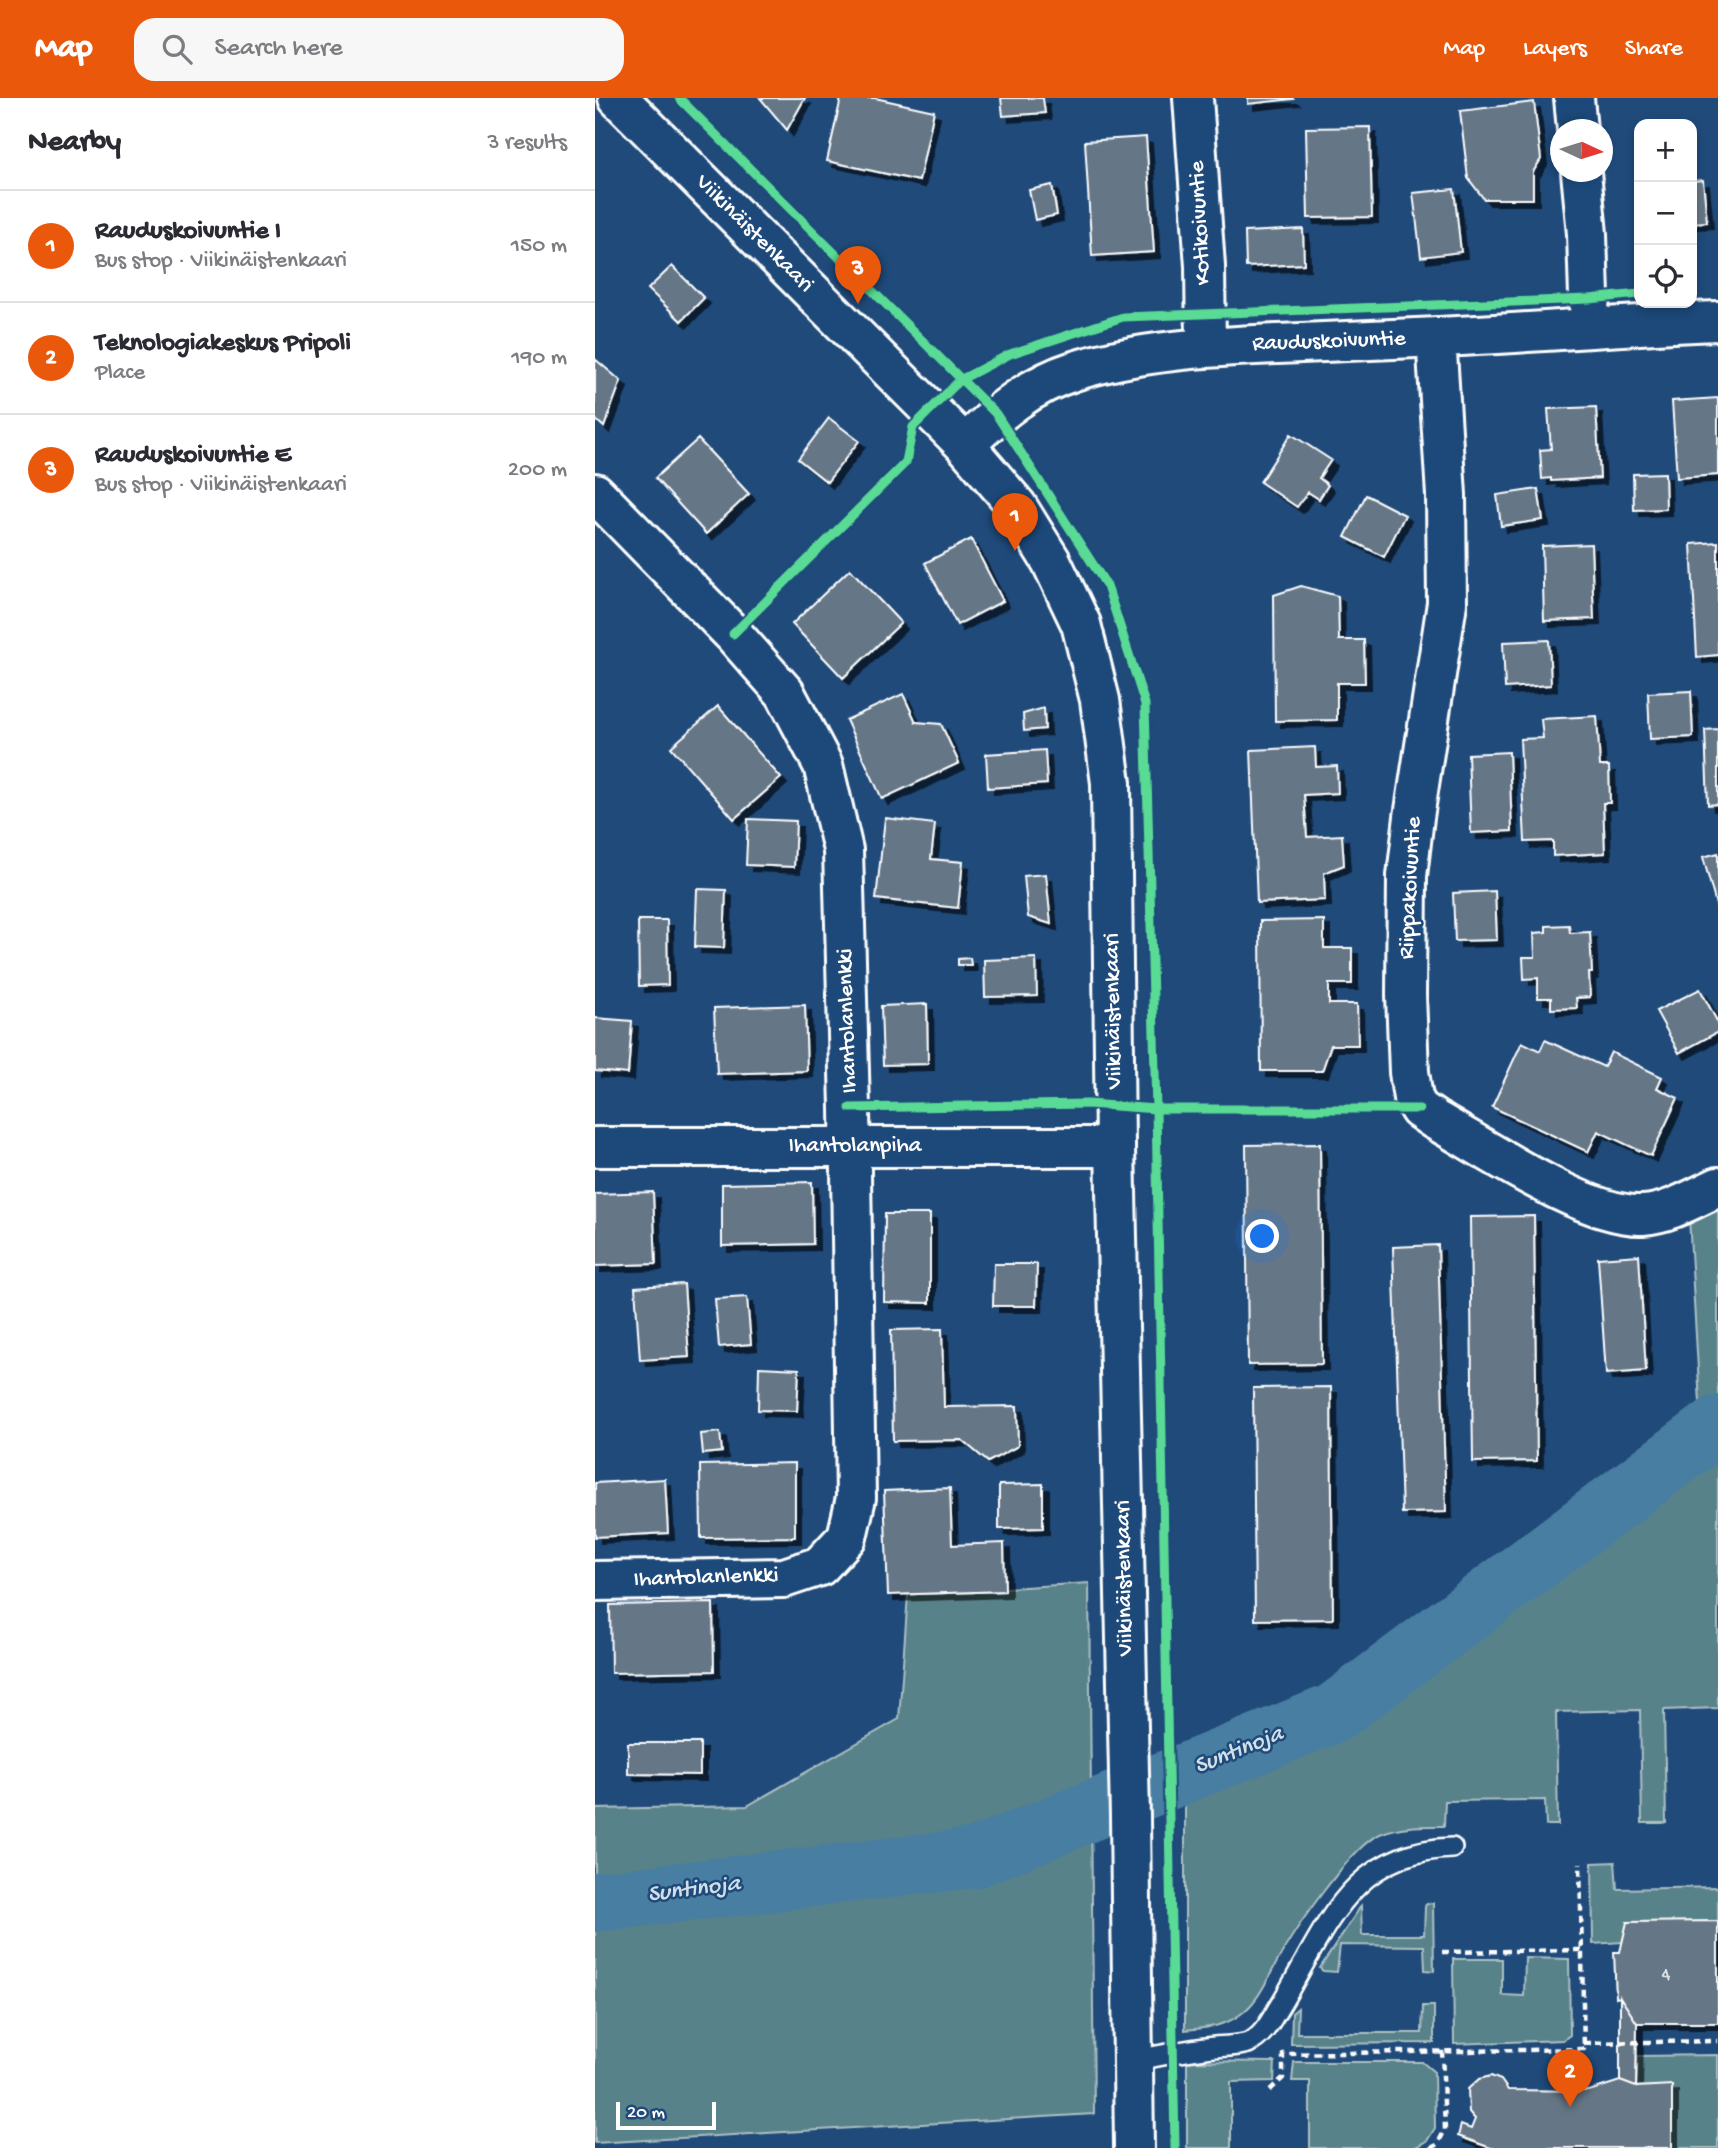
<!DOCTYPE html>
<html lang="en">
<head>
<meta charset="utf-8">
<style>
	:root { --surface:#fff; --page:#f7f7f7; --text:#2b2b33; --muted:#7c7c81; --line:#e1e1e2; --accent:#ea580c }
	body { margin:0; font-family:"Gochi Hand",sans-serif; background:var(--page); color:var(--text) }
	.controls { position:absolute; right:21px; top:21px; display:grid; overflow:hidden; border-radius:14px; box-shadow:0 4px 10px #0003 }
	.controls button { width:63px; height:63px; display:grid; place-items:center; padding:0; border:0; border-bottom:2px solid var(--line); background:var(--surface); color:var(--text); font:35px sans-serif }
	.compass { position:absolute; left:955px; top:21px; width:63px; height:63px; border-radius:50%; background:var(--surface); box-shadow:0 4px 10px #0003; rotate:94deg }
	.scale { position:absolute; left:21px; bottom:18px; width:100px; box-sizing:border-box; padding-left:7px; border:4px solid #fff; border-top:0; font-size:19px; line-height:24px; white-space:nowrap; color:#fff; -webkit-text-stroke:5px #1f4a7a; paint-order:stroke }
	.you { position:absolute; left:668px; top:1139px; width:24px; height:24px; margin:-18px; border:5px solid #fff; border-radius:50%; background:#1a73e8; box-shadow:0 0 0 10px #1a73e833 }
	.badge { display:grid; place-items:center; width:46px; height:46px; border-radius:50%; background:var(--accent); color:#fff; font-size:23px; font-weight:700 }
	.pin { position:absolute; translate:-50% -58px; filter:drop-shadow(0 2px 4px #0008) }
	.pin::after { content:''; position:absolute; top:37px; width:24px; height:21px; background:inherit; clip-path:polygon(0 0,100% 0,50% 100%) }
	.list { margin:0; padding:0; list-style:none }
	h2 { display:flex; justify-content:space-between; align-items:center; height:91px; margin:0; padding:0 28px; font-size:30px }
	h2 small { font-size:23px; font-weight:400; color:var(--muted) }
	.list li { display:grid; grid-template-columns:46px 1fr auto; gap:21px; align-items:center; box-sizing:border-box; height:112px; padding:0 28px; border-top:2px solid var(--line) }
	.list b { display:block; font-size:26px; white-space:nowrap }
	.list p { margin:0; font-size:23px; white-space:nowrap; color:var(--muted) }
	.list em { font-size:23px; font-style:normal; color:var(--muted) }
	.icon { flex:none; width:38px; height:38px; fill:none; stroke:currentColor; stroke-width:2; stroke-linecap:round; stroke-linejoin:round }
	.map { position:relative; flex:none; width:1123px; height:2050px; overflow:hidden }
	header { display:flex; align-items:center; gap:42px; box-sizing:border-box; height:98px; padding:0 35px; background:var(--accent); color:#fff }
	header strong { font-size:33px }
	nav { display:flex; gap:38px; margin-inline-start:auto; font-size:24px }
	.search { width:490px; height:63px; background:var(--page); display:flex; align-items:center; gap:18px; box-sizing:border-box; padding:0 24px; border-radius:21px; color:var(--muted); font-size:26px }
	main { display:flex }
	aside { flex:1; background:var(--surface) }
	.map>svg:first-child { display:block }
	.green { fill:#588289; stroke:#acc0c4; stroke-width:2 }
	.lines { fill:none; stroke-linecap:round; stroke-linejoin:round }
	.river { stroke:#477ea1; stroke-width:60 }
	.building { fill:#657686; stroke:#fff; stroke-width:2; filter:url(#shadow) }
	.lane-casing { stroke:#fff; stroke-width:24 }
	.street-casing { stroke:#fff; stroke-width:44 }
	.secondary-casing { stroke:#fff; stroke-width:44 }
	.path { stroke:#fff; stroke-width:4.5; stroke-dasharray:7 5; stroke-linecap:butt }
	.lane { stroke:#1f4a7a; stroke-width:19 }
	.street { stroke:#1f4a7a; stroke-width:38 }
	.secondary { stroke:#1f4a7a; stroke-width:38 }
	.cycleway-casing { stroke:#1f4a7a; stroke-width:13 }
	.cycleway { stroke:#5adb95; stroke-width:9 }
	.labels { text-anchor:middle; dominant-baseline:central; stroke-width:5; stroke-linejoin:round; paint-order:stroke }
	.number-label { font-size:19px; fill:#d8dde1 }
	.street-label { font-size:23px; fill:#fff; stroke:#1f4a7a }
	.water-label { font-size:24px; font-style:italic; fill:#d1dfe8; stroke:#1f4a7a }
</style>
</head>
<body>
<header>
<strong>Map</strong>
<div class="search"><svg class="icon" aria-label="search" viewBox="0 0 24 24"><circle cx="10" cy="10" r="6"/><path d="M15 15l6 6"/></svg>Search here</div>
<nav><a>Map</a><a>Layers</a><a>Share</a></nav>
</header>
<main>
<aside>
<h2>Nearby<small>3 results</small></h2>
<ul class="list">
<li><span class="badge">1</span><div><b>Rauduskoivuntie I</b><p>Bus stop · Viikinäistenkaari</p></div><em>150 m</em></li>
<li><span class="badge">2</span><div><b>Teknologiakeskus Pripoli</b><p>Place</p></div><em>190 m</em></li>
<li><span class="badge">3</span><div><b>Rauduskoivuntie E</b><p>Bus stop · Viikinäistenkaari</p></div><em>200 m</em></li>
</ul>
</aside>
<div class="map">
<svg width="1123" height="2050" viewBox="0 0 1123 2050">
	<defs>
		<filter id="shadow"><feDropShadow dx="6" dy="6" stdDeviation="0" flood-color="#0009"/></filter>
	</defs>
	<rect width="100%" height="100%" fill="#1f4a7a"/>
	<filter id="ink" filterUnits="userSpaceOnUse"><feTurbulence type="fractalNoise" baseFrequency=".0143" numOctaves="2"/><feDisplacementMap in="SourceGraphic" scale="14" xChannelSelector="R" yChannelSelector="G"/><feConvolveMatrix kernelMatrix="1 2 1 2 8 2 1 2 1" color-interpolation-filters="sRGB"/></filter>
	<g filter="url(#ink)">
		<path class="green" d="M 1123,1089 L 1123,1327 L 1107,1339 L 1093,1103 Z
			M 1123,1359 L 1123,1610 L 1069,1612 L 1071,1725 L 1047,1725 L 1045,1612 L 961,1614 L 963,1727 L 951,1727 L 950,1702 L 850,1703 L 849,1728 C 827,1728 806,1727 785,1736 C 756,1748 698,1834 682,1864 C 672,1882 663,1904 646,1916 C 629,1929 610,1930 590,1932 L 590,1705 L 656,1676 L 752,1628 Z
			M 494,1485 L 499,2016 L 0,2045 L 0,1711 L 152,1708 L 304,1621 L 313,1496 Z
			M 1020,1764 L 1022,1791 L 1123,1789 L 1123,1823 L 1028,1844 L 998,1846 L 997,1765 Z
			M 838,1805 L 839,1873 L 830,1872 L 829,1848 L 745,1847 L 742,1874 L 728,1873 L 725,1870 L 766,1808 L 767,1837 L 829,1837 L 830,1809 L 831,1806 Z
			M 930,1860 L 974,1861 L 975,1937 L 968,1942 L 859,1946 L 858,1861 L 907,1861 L 907,1897 L 929,1898 Z
			M 828,1908 L 839,1908 L 839,1945 L 696,1946 L 697,1915 L 703,1910 L 702,1935 L 827,1935 Z
			M 1123,1957 L 1123,2050 L 1077,2050 L 1077,1988 L 1041,1989 L 1043,1958 Z
			M 592,1963 L 680,1964 L 679,1983 L 636,1984 L 636,2050 L 592,2050 Z
			M 699,1964 L 827,1964 L 839,1974 L 840,2030 L 832,2043 L 819,2050 L 715,2050 L 715,1983 L 697,1983 Z"/>
		<g class="lines">
			<path class="river" d="M 0,1804 L 379,1760 L 739,1615 L 1123,1327"/>
		</g>
		<path class="building" d="M 165,0 L 210,0 L 192,32 Z
			M 246,0 L 280,0 L 339,13 L 324,83 L 232,63 Z
			M 406,0 L 448,0 L 450,15 L 408,18 Z
			M 653,0 L 697,0 L 698,1 L 653,6 Z
			M 939,4 L 946,61 L 938,74 L 938,101 L 889,101 L 873,80 L 865,13 Z
			M 775,29 L 777,119 L 713,120 L 711,30 Z
			M 551,39 L 559,154 L 497,158 L 490,43 Z
			M 1108,82 L 1112,124 L 1097,125 L 1097,83 Z
			M 457,87 L 462,117 L 440,122 L 434,92 Z
			M 859,91 L 866,154 L 826,159 L 818,95 Z
			M 708,131 L 709,166 L 651,169 L 650,134 Z
			M 77,168 L 109,200 L 86,223 L 53,191 Z
			M 0,261 L 26,283 L 9,329 L 0,321 Z
			M 1123,300 L 1123,377 L 1082,380 L 1077,303 Z
			M 1001,309 L 1005,380 L 956,383 L 956,380 L 947,381 L 945,352 L 956,351 L 953,311 Z
			M 234,320 L 264,343 L 232,384 L 203,361 Z
			M 696,336 L 736,362 L 724,380 L 733,387 L 724,401 L 713,394 L 702,409 L 665,384 Z
			M 103,341 L 154,396 L 111,436 L 60,380 Z
			M 1070,375 L 1071,411 L 1039,412 L 1038,376 Z
			M 943,391 L 948,422 L 906,428 L 902,397 Z
			M 771,397 L 810,417 L 789,459 L 750,439 Z
			M 376,441 L 408,503 L 362,527 L 330,465 Z
			M 1123,444 L 1123,557 L 1102,559 L 1096,446 Z
			M 996,446 L 999,521 L 949,523 L 947,448 Z
			M 255,471 L 306,525 L 248,580 L 197,526 Z
			M 706,488 L 743,498 L 744,542 L 769,542 L 770,585 L 742,585 L 742,622 L 680,623 L 679,497 Z
			M 954,542 L 956,587 L 910,590 L 908,544 Z
			M 1096,593 L 1098,639 L 1055,641 L 1053,595 Z
			M 308,596 L 321,624 L 346,626 L 364,665 L 287,701 L 251,622 Z
			M 123,608 L 186,680 L 139,721 L 76,649 Z
			M 449,610 L 450,631 L 429,633 L 428,616 Z
			M 1002,618 L 1005,668 L 1014,668 L 1015,705 L 1008,705 L 1010,755 L 958,758 L 958,743 L 930,744 L 925,641 L 948,640 L 946,621 Z
			M 1123,631 L 1123,706 L 1113,707 L 1110,632 Z
			M 720,649 L 721,669 L 742,668 L 743,695 L 709,697 L 712,739 L 747,737 L 749,767 L 729,775 L 730,802 L 662,805 L 656,652 Z
			M 450,652 L 452,686 L 393,690 L 391,656 Z
			M 914,654 L 917,733 L 876,735 L 873,656 Z
			M 290,720 L 340,726 L 336,761 L 368,764 L 363,810 L 281,801 Z
			M 153,721 L 201,723 L 199,769 L 151,767 Z
			M 1123,755 L 1123,814 L 1108,759 Z
			M 451,776 L 456,826 L 433,819 L 429,778 Z
			M 102,791 L 131,792 L 129,850 L 100,849 Z
			M 900,793 L 902,842 L 860,843 L 858,795 Z
			M 43,822 L 72,822 L 73,887 L 44,888 Z
			M 729,822 L 729,850 L 757,850 L 757,886 L 734,886 L 734,906 L 762,906 L 763,947 L 736,947 L 727,973 L 666,973 L 665,823 Z
			M 974,827 L 975,835 L 995,834 L 997,875 L 994,875 L 995,899 L 981,900 L 982,910 L 956,911 L 956,900 L 943,900 L 943,880 L 929,881 L 928,859 L 940,859 L 939,835 L 951,834 L 951,828 Z
			M 375,860 L 376,867 L 363,867 L 363,861 Z
			M 441,860 L 442,898 L 390,899 L 389,862 Z
			M 1105,891 L 1123,925 L 1123,934 L 1084,955 L 1061,913 Z
			M 332,906 L 333,966 L 288,967 L 286,908 Z
			M 210,907 L 212,973 L 122,976 L 119,910 Z
			M 0,920 L 37,923 L 33,976 L 0,973 Z
			M 950,942 L 1009,969 L 1016,954 L 1067,979 L 1062,990 L 1083,1000 L 1056,1058 L 1003,1033 L 993,1054 L 897,1009 L 927,944 L 945,953 Z
			M 725,1046 L 727,1266 L 653,1267 L 651,1047 Z
			M 217,1084 L 218,1146 L 127,1148 L 127,1086 Z
			M 58,1094 L 61,1166 L 0,1168 L 0,1096 Z
			M 290,1116 L 335,1116 L 335,1205 L 289,1204 Z
			M 939,1118 L 942,1363 L 878,1364 L 875,1119 Z
			M 843,1147 L 851,1414 L 807,1415 L 798,1149 Z
			M 1044,1157 L 1051,1273 L 1011,1276 L 1003,1160 Z
			M 399,1166 L 442,1166 L 441,1208 L 398,1208 Z
			M 89,1186 L 94,1259 L 45,1262 L 40,1189 Z
			M 152,1199 L 156,1246 L 124,1249 L 120,1201 Z
			M 347,1231 L 349,1309 L 422,1308 L 423,1348 L 393,1364 L 367,1342 L 298,1343 L 296,1232 Z
			M 164,1269 L 204,1271 L 202,1313 L 163,1312 Z
			M 736,1289 L 738,1521 L 660,1522 L 658,1290 Z
			M 125,1334 L 127,1354 L 108,1356 L 106,1336 Z
			M 200,1365 L 200,1439 L 106,1440 L 105,1367 Z
			M 70,1381 L 73,1435 L 0,1439 L 0,1385 Z
			M 448,1386 L 448,1430 L 404,1431 L 404,1387 Z
			M 355,1390 L 357,1447 L 409,1445 L 410,1493 L 293,1497 L 289,1393 Z
			M 118,1505 L 119,1573 L 16,1575 L 15,1507 Z
			M 33,1645 L 105,1645 L 105,1677 L 33,1676 Z
			M 1123,1823 L 1123,1925 L 1042,1925 L 1025,1899 L 1021,1900 L 1019,1854 L 1025,1854 L 1032,1824 Z
			M 1025,1899 L 1042,1925 L 1041,1989 L 1025,1983 Z
			M 896,1978 L 906,1982 L 913,1992 L 994,1993 L 1025,1983 L 1041,1989 L 1077,1987 L 1077,2050 L 896,2050 L 863,2038 L 866,2027 L 876,2031 L 880,2021 L 874,2014 L 873,1991 L 884,1981 Z"/>
		<g class="lines">
			<g class="lane-casing">
				<path id="lane" d="M 537,1963 C 562,1958 586,1953 611,1950 C 623,1948 641,1949 653,1945 C 668,1939 676,1922 684,1909 C 730,1834 753,1753 857,1750"/>
			</g>
			<g class="street-casing">
				<path id="street" d="M 598,0 L 610,168 L 611,249
					M 979,0 L 982,32
					M 986,74 L 992,136 L 995,229
					M 841,239 L 851,397 L 852,505 L 819,719 L 812,778 L 811,897 L 814,974 L 818,1000 L 824,1011 L 840,1022 C 890,1050 992,1120 1048,1117 C 1075,1115 1099,1100 1123,1089
					M 370,347 C 402,315 435,287 479,273 C 545,252 615,249 683,246 C 729,244 775,242 821,240 C 922,236 1022,227 1123,223
					M 0,395 L 138,536 L 190,595 L 228,667 L 248,752 L 255,1010 L 261,1400 L 252,1439 L 225,1468 L 189,1480 L 0,1483
					M 0,1049 L 520,1049"/>
			</g>
			<g class="secondary-casing">
				<path id="secondary" d="M 23,0 L 370,347 L 422,408 L 456,463 L 486,526 L 505,602 L 516,685 L 520,1049 L 535,1719 L 539,2050"/>
			</g>
			<path class="path" d="M 847,1854 L 987,1852
				M 989,1945 L 1123,1943
				M 675,1992 L 688,1980 L 688,1956 L 989,1951 L 985,1765
				M 836,2050 L 842,2047 L 850,2032 L 847,1952"/>
			<use href="#lane" class="lane"/>
			<use href="#street" class="street"/>
			<use href="#secondary" class="secondary"/>
			<g class="cycleway-casing">
				<path id="cycleway" d="M 84,0 L 401,316 L 512,488 L 550,606 L 561,1011 L 580,2050
					M 138,536 L 311,364 L 318,329 L 365,282 L 415,256 L 528,219 L 994,201 L 1044,196
					M 255,1010 L 493,1006 L 561,1011 L 824,1011"/>
			</g>
			<use href="#cycleway" class="cycleway"/>
		</g>
	</g>
	<g class="labels">
		<g class="number-label">
			<text x="1071" y="1877">4</text>
		</g>
		<g class="street-label">
			<text transform="translate(606 125) rotate(-93)">Kotikoivuntie</text>
			<text transform="translate(159 136) rotate(45)">Viikinäistenkaari</text>
			<text transform="translate(734 244) rotate(-2)">Rauduskoivuntie</text>
			<text transform="translate(816 790) rotate(-87)">Riippakoivuntie</text>
			<text transform="translate(519 913) rotate(-91)">Viikinäistenkaari</text>
			<text transform="translate(253 923) rotate(-92)">Ihantolanlenkki</text>
			<text x="260" y="1048">Ihantolanpiha</text>
			<text transform="translate(111 1480) rotate(-2)">Ihantolanlenkki</text>
			<text transform="translate(530 1480) rotate(-91)">Viikinäistenkaari</text>
		</g>
		<g class="water-label">
			<text transform="translate(644 1653) rotate(-22)">Suntinoja</text>
			<text transform="translate(99 1792) rotate(-7)">Suntinoja</text>
		</g>
	</g>
</svg>
<div class="controls">
<button>+</button>
<button>−</button>
<button><svg class="icon" aria-label="locate" viewBox="0 0 24 24"><circle cx="12" cy="12" r="6"/><path d="M12 2v4M12 18v4M2 12h4M18 12h4"/></svg></button>
</div>
<svg class="compass" viewBox="-18 -18 36 36"><path d="M0-13l5 13h-10z" fill="#e53935"/><path d="M0 13l5-13h-10z" fill="#7c7c81"/></svg>
<div class="scale">20 m</div>
<div class="you"></div>
<div class="pin badge" style="left:420px;top:453px">1</div>
<div class="pin badge" style="left:975px;top:2009px">2</div>
<div class="pin badge" style="left:263px;top:206px">3</div>
</div>
</main>
</body>
</html>
